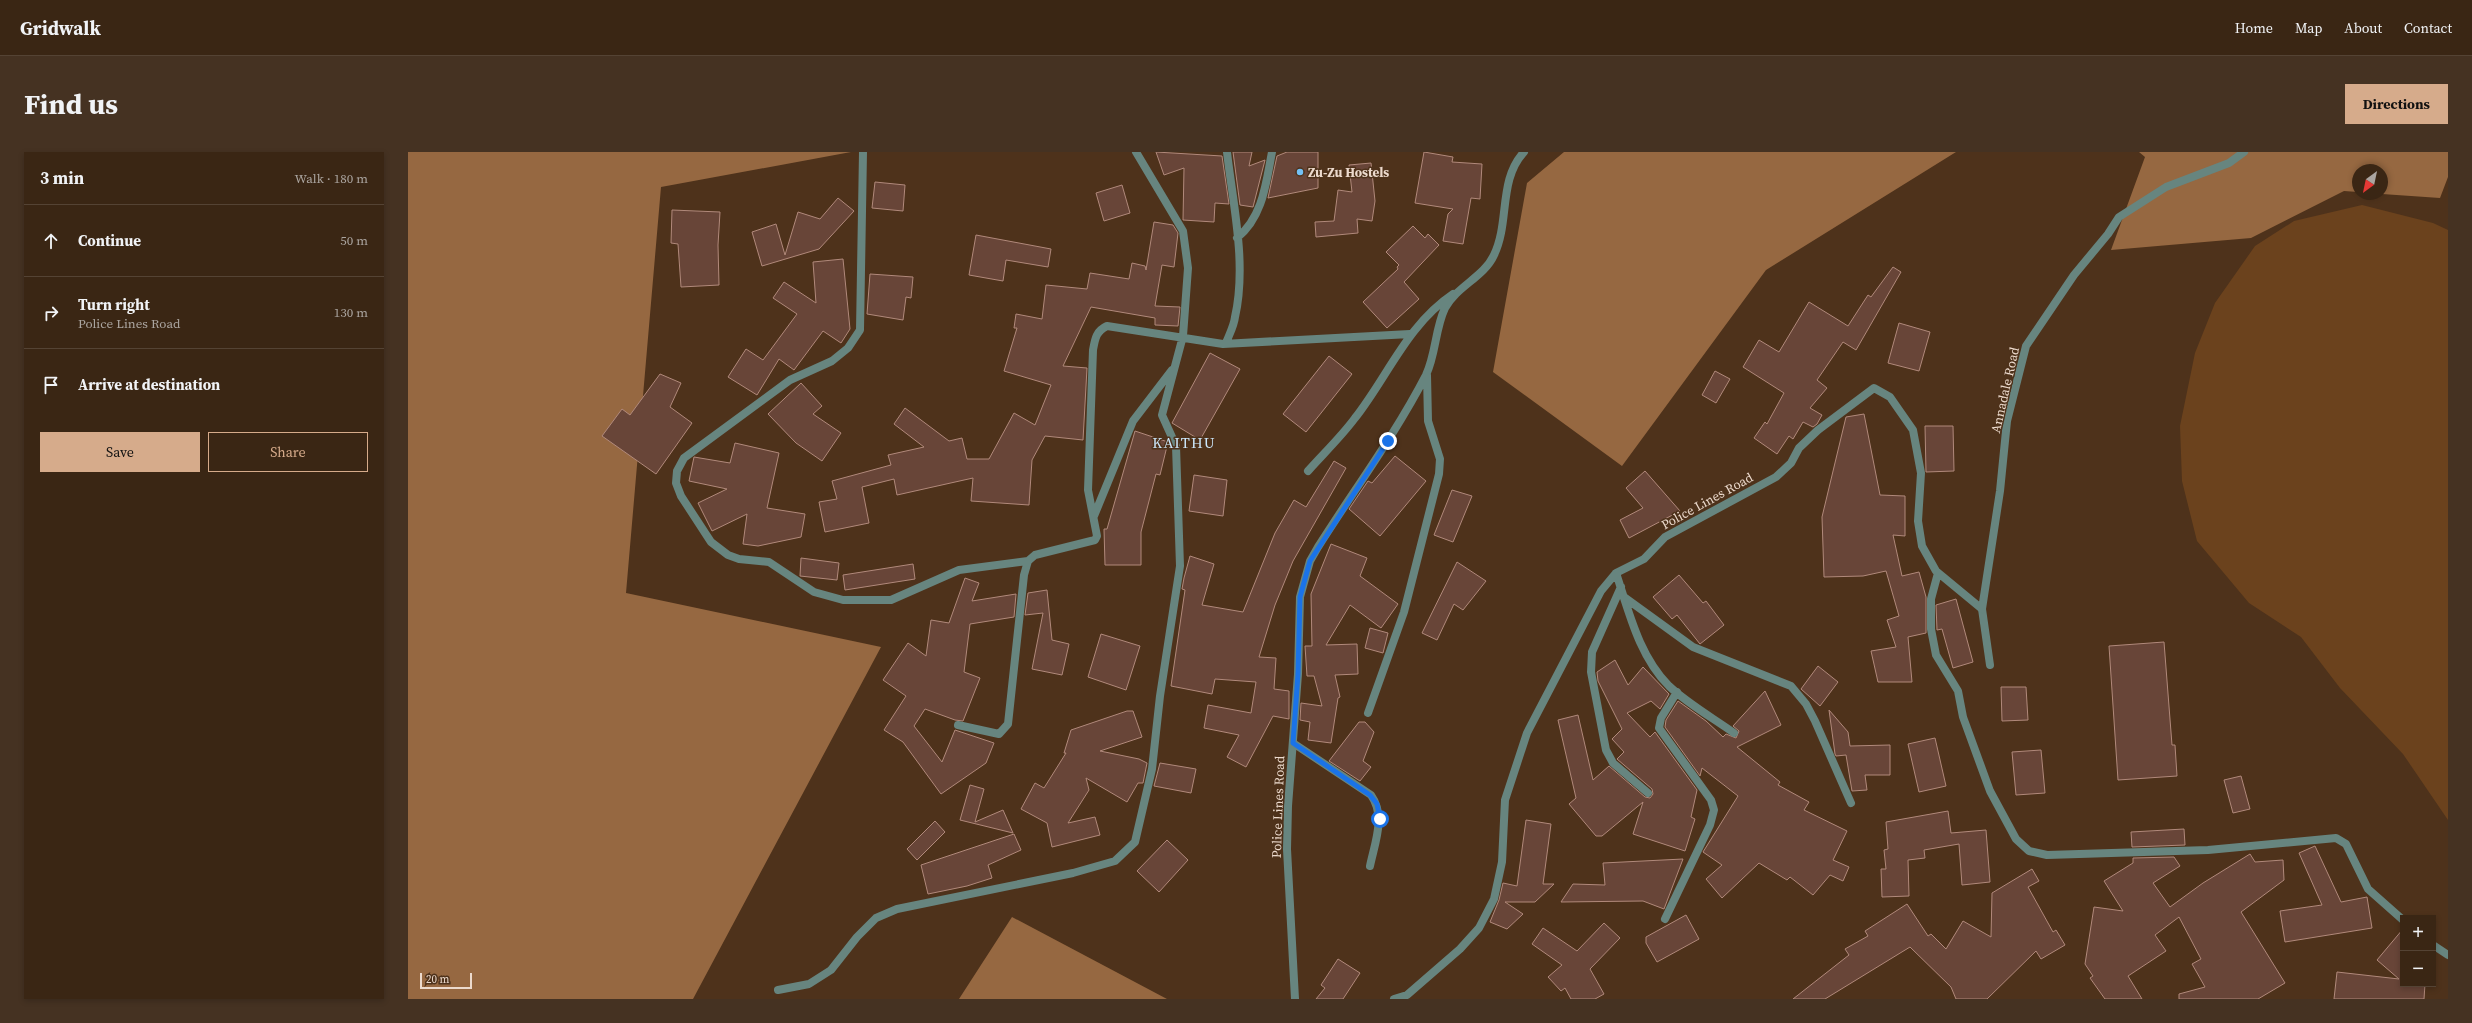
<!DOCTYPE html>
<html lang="en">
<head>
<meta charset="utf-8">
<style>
	:root { --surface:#3a2614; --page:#453222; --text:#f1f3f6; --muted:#aba5a0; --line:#544334; --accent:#d6ab8b }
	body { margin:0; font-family:"Source Serif 4",serif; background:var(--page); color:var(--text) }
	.controls { position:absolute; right:12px; bottom:12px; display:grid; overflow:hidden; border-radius:0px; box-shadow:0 2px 6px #0003 }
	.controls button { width:36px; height:36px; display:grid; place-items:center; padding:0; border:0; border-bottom:1px solid var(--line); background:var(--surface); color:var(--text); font:20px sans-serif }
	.compass { position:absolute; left:1944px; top:12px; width:36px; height:36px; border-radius:50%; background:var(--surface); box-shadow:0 2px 6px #0003; rotate:213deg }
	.scale { position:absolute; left:12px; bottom:10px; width:52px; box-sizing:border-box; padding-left:4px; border:2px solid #ecdacd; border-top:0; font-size:11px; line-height:14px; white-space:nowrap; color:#ecdacd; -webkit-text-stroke:3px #4e321b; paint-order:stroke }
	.stop { position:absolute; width:12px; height:12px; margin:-9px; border:3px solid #1a73e8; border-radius:50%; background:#fff }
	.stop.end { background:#1a73e8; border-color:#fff; box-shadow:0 1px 4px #0008 }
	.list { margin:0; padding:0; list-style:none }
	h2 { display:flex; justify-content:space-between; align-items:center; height:52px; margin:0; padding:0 16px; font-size:17px }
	h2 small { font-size:13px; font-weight:400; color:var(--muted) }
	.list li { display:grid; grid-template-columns:26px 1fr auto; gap:12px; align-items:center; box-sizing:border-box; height:72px; padding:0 16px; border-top:1px solid var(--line) }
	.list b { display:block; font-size:15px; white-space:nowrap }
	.list p { margin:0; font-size:13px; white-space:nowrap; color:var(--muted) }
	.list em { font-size:13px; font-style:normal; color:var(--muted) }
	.actions { display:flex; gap:8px; padding:12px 16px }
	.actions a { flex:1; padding:9px 0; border:1px solid var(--accent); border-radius:0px; text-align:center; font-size:14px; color:var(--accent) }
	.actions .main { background:var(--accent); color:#111 }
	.icon { flex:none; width:22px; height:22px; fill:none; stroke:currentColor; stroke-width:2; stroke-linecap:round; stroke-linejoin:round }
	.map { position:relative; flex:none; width:2040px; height:847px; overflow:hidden; border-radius:0px }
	header { display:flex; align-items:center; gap:24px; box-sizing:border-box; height:56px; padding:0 20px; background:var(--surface); border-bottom:1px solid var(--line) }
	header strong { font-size:19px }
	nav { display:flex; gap:22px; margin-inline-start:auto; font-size:14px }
	.intro { display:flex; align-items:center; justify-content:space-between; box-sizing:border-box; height:96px; padding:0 24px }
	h1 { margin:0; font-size:28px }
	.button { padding:10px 18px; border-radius:0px; background:var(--accent); color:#111; font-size:14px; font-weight:700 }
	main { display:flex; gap:24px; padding:0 24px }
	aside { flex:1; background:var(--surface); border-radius:0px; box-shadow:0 2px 6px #0003 }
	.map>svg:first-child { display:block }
	.green { fill:#6b421d }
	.forest { fill:#966841 }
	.building { fill:#684538; stroke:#b1897b }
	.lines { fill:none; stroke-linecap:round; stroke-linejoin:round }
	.lane { stroke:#67857f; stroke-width:8 }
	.street { stroke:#67857f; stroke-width:8 }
	.route { stroke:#1a73e8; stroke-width:5 }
	.poi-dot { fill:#73c1f5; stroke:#4e321b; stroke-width:1.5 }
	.labels { text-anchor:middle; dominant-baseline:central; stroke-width:3; stroke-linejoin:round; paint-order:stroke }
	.poi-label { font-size:13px; font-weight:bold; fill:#ecdacd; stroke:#4e321b; text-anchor:start }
	.street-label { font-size:13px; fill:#ecdacd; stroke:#4e321b }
	.quarter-label { font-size:15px; letter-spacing:1px; fill:#cde8fc; stroke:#4e321b }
</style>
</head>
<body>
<header>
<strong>Gridwalk</strong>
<nav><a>Home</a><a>Map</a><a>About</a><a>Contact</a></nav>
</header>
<div class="intro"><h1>Find us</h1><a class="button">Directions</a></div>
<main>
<aside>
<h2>3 min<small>Walk · 180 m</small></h2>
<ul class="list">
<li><svg class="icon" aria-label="ahead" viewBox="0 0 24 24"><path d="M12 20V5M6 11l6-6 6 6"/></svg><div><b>Continue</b></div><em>50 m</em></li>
<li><svg class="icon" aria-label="right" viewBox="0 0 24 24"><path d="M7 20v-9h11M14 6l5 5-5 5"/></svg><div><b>Turn right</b><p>Police Lines Road</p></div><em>130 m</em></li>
<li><svg class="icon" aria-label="arrive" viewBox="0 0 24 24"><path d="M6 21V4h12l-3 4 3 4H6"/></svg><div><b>Arrive at destination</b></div></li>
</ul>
<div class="actions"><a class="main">Save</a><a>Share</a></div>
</aside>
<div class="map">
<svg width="2040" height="847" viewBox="0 0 2040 847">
	<rect width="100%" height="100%" fill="#4e321b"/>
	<path class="green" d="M 1954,53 L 2025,71 L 2040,78 L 2040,668 L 1995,602 L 1932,536 L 1893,485 L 1841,451 L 1789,389 L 1774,329 L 1772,274 L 1787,201 L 1807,151 L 1847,94 L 1886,69 Z"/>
	<path class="forest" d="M 0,0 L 443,0 L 253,35 L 218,441 L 473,495 L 285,847 L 0,847 Z
		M 1156,0 L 1548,0 L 1358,118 L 1214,314 L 1085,220 L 1119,31 Z
		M 1731,0 L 2040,0 L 2040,25 L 2032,46 L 1974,42 L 1974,18 L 1950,18 L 1950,40 L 1936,39 L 1843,86 L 1703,98 L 1737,5 Z
		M 604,765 L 759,847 L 551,847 Z"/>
	<path class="building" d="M 748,0 L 814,4 L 821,52 L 807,51 L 806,70 L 775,68 L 776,16 L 756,23 Z
		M 825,0 L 844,0 L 841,14 L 857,8 L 845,55 L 832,53 Z
		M 879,0 L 910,0 L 910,36 L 860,46 L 869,4 Z
		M 1016,0 L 1045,5 L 1044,10 L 1074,12 L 1072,47 L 1063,46 L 1055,92 L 1035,89 L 1040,62 L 1045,57 L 1007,51 Z
		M 963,11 L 967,49 L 964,69 L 949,67 L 950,81 L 908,85 L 907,70 L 926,69 L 930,38 L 944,40 L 941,13 Z
		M 467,30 L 497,33 L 495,59 L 464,56 Z
		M 714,33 L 722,61 L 696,69 L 688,41 Z
		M 430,46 L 446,59 L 411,97 L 354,114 L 344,80 L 368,72 L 377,103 L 390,60 L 412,67 Z
		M 264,58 L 312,60 L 310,93 L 311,133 L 273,135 L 270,92 L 263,91 Z
		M 746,70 L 765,73 L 770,81 L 766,115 L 754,113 L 747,154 L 772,155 L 770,174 L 747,173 L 747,166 L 683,155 L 655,214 L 679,216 L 675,288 L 637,284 L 624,308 L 621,353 L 563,349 L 565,326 L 489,343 L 486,327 L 454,335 L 461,371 L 417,380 L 411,350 L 429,347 L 424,329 L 483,313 L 480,303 L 516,295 L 486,272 L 497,256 L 541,289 L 554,286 L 559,307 L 581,307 L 606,261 L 627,273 L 643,233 L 596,219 L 609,176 L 606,176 L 608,162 L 634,167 L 638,133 L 679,137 L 682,121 L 721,127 L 724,111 L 737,114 L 738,118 Z
		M 1005,74 L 1017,86 L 1020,82 L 1031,93 L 996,130 L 1011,147 L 979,176 L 955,150 L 990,117 L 989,115 L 991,113 L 978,100 Z
		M 568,83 L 643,97 L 640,115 L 598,108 L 595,129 L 561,123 Z
		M 435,107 L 442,177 L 433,191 L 415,179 L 386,218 L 371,207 L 349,243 L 320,225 L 338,197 L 355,208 L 389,162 L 365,146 L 376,130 L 408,151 L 405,110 Z
		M 1485,115 L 1493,120 L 1448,198 L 1435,190 L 1409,228 L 1419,236 L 1402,256 L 1414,263 L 1409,272 L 1405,275 L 1395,270 L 1385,287 L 1381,284 L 1369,302 L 1346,286 L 1357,270 L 1359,272 L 1376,241 L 1335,215 L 1351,188 L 1371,200 L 1401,150 L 1440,174 L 1460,143 L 1463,145 Z
		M 462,122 L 505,125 L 503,146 L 498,145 L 495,168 L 459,162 Z
		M 1491,171 L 1522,180 L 1511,219 L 1480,211 Z
		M 802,201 L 832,217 L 792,288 L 764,271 Z
		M 921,204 L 944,222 L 898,280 L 875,262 Z
		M 1307,219 L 1322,227 L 1308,251 L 1294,243 Z
		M 252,222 L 273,231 L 262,255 L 284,271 L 248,322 L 194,284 L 214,257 L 222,263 Z
		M 393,231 L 414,254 L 405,262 L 433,281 L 414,309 L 388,291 L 360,262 Z
		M 1456,262 L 1472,343 L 1497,344 L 1497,384 L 1485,383 L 1494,424 L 1511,420 L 1518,445 L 1518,481 L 1500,485 L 1504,530 L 1470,530 L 1463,499 L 1488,495 L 1479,468 L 1491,464 L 1478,419 L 1455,424 L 1416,425 L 1414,365 L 1438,265 Z
		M 1517,274 L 1545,274 L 1546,319 L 1518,320 Z
		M 727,279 L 760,290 L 752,323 L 748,322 L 733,380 L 733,413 L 697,413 L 696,377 L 699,377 Z
		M 327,291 L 371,301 L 359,356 L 397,362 L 393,385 L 350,394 L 335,392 L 339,362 L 304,379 L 290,351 L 319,337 L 281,329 L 286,305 L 322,311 Z
		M 987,304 L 1018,329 L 972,384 L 941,357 L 960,329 L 964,331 Z
		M 926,309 L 938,316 L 885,409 L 867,453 L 851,505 L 868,506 L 866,537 L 881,539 L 881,567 L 865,564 L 838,615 L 819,605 L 831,583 L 796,576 L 800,553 L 843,561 L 848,530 L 807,527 L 804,542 L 763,534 L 777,438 L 774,437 L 776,426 L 782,404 L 806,412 L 794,453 L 835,460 L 867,381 L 886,348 L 898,355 Z
		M 1237,319 L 1272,359 L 1221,386 L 1212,368 L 1235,356 L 1218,336 Z
		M 786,323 L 819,328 L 815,364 L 781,359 Z
		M 1044,338 L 1064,344 L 1045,390 L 1026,383 Z
		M 923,392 L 959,406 L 952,424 L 990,452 L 973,476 L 942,453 L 918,493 L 949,492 L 950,522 L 927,523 L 932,545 L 930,546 L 923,591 L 900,588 L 902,570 L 892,568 L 893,551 L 914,554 L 906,524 L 899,524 L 897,494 L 904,494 L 903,442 Z
		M 393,406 L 431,411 L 429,428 L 392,424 Z
		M 1049,410 L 1078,429 L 1055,458 L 1046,452 L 1029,488 L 1014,481 Z
		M 505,412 L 507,427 L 437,438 L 435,423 Z
		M 1271,423 L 1295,451 L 1298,449 L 1316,473 L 1292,492 L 1269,463 L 1264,467 L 1245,445 Z
		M 557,426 L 571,431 L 564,449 L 608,442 L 606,465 L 562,472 L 556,520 L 572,526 L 555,569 L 547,568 L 517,557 L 506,574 L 534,610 L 547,578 L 586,591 L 578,611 L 533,642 L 495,590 L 476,578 L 498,544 L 475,528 L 500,491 L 518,504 L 523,468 L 541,471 Z
		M 639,438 L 644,488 L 661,492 L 654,523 L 624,517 L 635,461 L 617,463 L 620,441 Z
		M 1548,447 L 1565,510 L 1545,516 L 1534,477 L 1529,478 L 1528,453 Z
		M 962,476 L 980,481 L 975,501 L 957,496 Z
		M 693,482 L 732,494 L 718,538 L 680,525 Z
		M 1756,490 L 1764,593 L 1767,593 L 1769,624 L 1710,628 L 1701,494 Z
		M 1207,508 L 1220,533 L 1235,515 L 1261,542 L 1252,557 L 1243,549 L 1219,561 L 1242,585 L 1247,580 L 1289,638 L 1283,665 L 1287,667 L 1277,699 L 1225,682 L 1235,650 L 1194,684 L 1188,684 L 1161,652 L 1168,646 L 1150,568 L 1170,563 L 1185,628 L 1201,614 L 1237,645 L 1242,646 L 1245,642 L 1244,637 L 1209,607 L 1216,600 L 1204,587 L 1214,577 L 1190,529 L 1189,520 Z
		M 1410,514 L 1430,530 L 1412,554 L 1393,537 Z
		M 1593,535 L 1618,535 L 1620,568 L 1594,569 Z
		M 1357,539 L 1373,573 L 1329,595 L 1372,630 L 1370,633 L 1401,650 L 1396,658 L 1439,679 L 1425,708 L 1441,715 L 1435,729 L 1422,723 L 1405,743 L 1382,725 L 1379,728 L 1351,711 L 1314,746 L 1298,727 L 1314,713 L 1295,700 L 1330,644 L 1294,616 L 1292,624 L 1257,575 L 1258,568 L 1270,549 L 1298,569 L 1315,585 L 1318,582 L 1328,586 L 1331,579 L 1325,574 Z
		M 1421,558 L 1440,580 L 1442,594 L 1482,593 L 1482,623 L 1457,623 L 1459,638 L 1444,639 L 1438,603 L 1428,604 L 1427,602 Z
		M 719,559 L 725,559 L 734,585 L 692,599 L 731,607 L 739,611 L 735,631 L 730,631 L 719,650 L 678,626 L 681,638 L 660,671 L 687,665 L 692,683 L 644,695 L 639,671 L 613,657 L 627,631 L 636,636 L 658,601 L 656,601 L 663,578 Z
		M 951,570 L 957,570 L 966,580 L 955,609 L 963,615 L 952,629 L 921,609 Z
		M 1527,586 L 1538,634 L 1511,640 L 1500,592 Z
		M 1633,598 L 1637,641 L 1608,643 L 1604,600 Z
		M 752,611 L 788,617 L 783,641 L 746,634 Z
		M 1833,624 L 1842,657 L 1825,661 L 1816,628 Z
		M 562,633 L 576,637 L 567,670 L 595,658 L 605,681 L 552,668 Z
		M 1540,659 L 1543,681 L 1578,678 L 1582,730 L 1554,733 L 1551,692 L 1516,698 L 1517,706 L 1500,708 L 1501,744 L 1474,745 L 1473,717 L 1478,717 L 1476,698 L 1480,697 L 1478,670 Z
		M 1118,668 L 1143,672 L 1135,732 L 1146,732 L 1127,750 L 1097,750 L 1115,762 L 1099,777 L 1082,770 L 1091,748 L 1095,731 L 1109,734 Z
		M 527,669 L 537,680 L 509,708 L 499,697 Z
		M 1776,677 L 1777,693 L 1724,695 L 1723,680 Z
		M 606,682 L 613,698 L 580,713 L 584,726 L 559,734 L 520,742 L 513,713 Z
		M 759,688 L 780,708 L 751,740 L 729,719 Z
		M 1907,694 L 1933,750 L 1959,745 L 1964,776 L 1877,790 L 1872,759 L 1914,753 L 1891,701 Z
		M 1842,702 L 1847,710 L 1875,708 L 1876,728 L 1833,760 L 1877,831 L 1850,847 L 1771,847 L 1771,842 L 1797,835 L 1784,812 L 1793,807 L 1771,765 L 1747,783 L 1758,799 L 1720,824 L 1734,847 L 1697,847 L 1682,826 L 1685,824 L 1677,812 L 1686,755 L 1715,759 L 1696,729 L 1725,711 L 1725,706 L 1766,705 L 1772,714 L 1745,731 L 1762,755 L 1795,731 Z
		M 1275,707 L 1256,757 L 1235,749 L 1153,750 L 1165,732 L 1197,733 L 1195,711 Z
		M 1624,717 L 1631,729 L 1620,735 L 1645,780 L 1648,778 L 1657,793 L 1633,807 L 1628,799 L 1579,847 L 1548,847 L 1543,835 L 1502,795 L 1417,847 L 1385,847 L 1441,803 L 1437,797 L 1460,784 L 1457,779 L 1499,752 L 1520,784 L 1523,782 L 1538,797 L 1555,769 L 1583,785 L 1584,741 Z
		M 1278,763 L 1291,787 L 1249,810 L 1238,791 L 1238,785 Z
		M 1196,771 L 1212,786 L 1182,817 L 1196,842 L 1187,847 L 1163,847 L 1157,836 L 1153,839 L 1140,825 L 1154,813 L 1124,792 L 1135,776 L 1169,799 Z
		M 1995,777 L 1995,832 L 2017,832 L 2016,847 L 1926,847 L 1929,820 L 1991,827 L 1969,808 Z
		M 930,807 L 952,821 L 935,847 L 908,847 L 917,836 L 913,833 Z"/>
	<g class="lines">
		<path class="lane" d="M 1574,457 L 1582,513"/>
		<path class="street" d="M 455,0 L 452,178 L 440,196 L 424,209 L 382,228 L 276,306 L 269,319 L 268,331 L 273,344 L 303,390 L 320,403 L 331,407 L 361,410 L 406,440 L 435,448 L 483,448 L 551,418 L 620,409
			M 829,86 C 855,65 858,31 864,0
			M 818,191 C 821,183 826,174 827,165 C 839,112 825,53 819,0
			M 900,319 C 915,302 933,285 947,266 C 980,224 999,173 1045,142
			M 686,364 L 725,269 L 764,218
			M 1208,421 C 1221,460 1231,504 1261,534 C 1280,552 1305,566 1326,581
			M 1530,421 L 1523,447 L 1523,477 L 1528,503 L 1550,539 L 1555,565 L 1582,639 L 1608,687 L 1621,699 L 1639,703 L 1800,698 L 1928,686 L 1938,692 L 1960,737 L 1995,768
			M 1213,435 L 1184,500 L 1183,520 L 1198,598 L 1205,611 L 1240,641
			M 1216,445 L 1285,495 L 1383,534 L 1398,552 L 1407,569 L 1443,651
			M 960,561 L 996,460 L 1031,322 L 1032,307 L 1020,269 L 1019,223
			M 550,573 L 591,582 L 600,572 L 616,423 L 620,409 L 627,403 L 687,388 L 689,384 L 680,338 L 685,198 C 687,187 688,179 699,174 L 815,192 L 1002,182
			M 885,591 L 963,643 C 978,664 967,690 962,714
			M 1257,767 L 1302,673 L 1306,658 L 1303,648 L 1251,576 L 1253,566 L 1269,540
			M 2025,793 L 2040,803
			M 370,838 L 401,832 L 423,818 L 449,785 L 468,766 L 489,757 L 665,721 L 707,709 L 727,690 L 744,617 L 752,544 L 772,414 L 768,294 L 754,263 L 775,184 L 780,116 L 775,79 L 728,0
			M 887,847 L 879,697 L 880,654 L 890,522 L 892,445 L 902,409 L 910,395 C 946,338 987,283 1018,223 C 1028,202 1027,177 1037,156 C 1049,134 1076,125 1086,103 C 1102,70 1090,28 1116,0
			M 986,847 L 999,843 L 1052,797 L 1071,776 L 1086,747 L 1094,710 L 1097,648 L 1119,581 L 1193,439 L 1208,421 L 1236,407 L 1257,385 L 1368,325 L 1383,311 L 1391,296 L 1410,278 L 1466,236 L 1482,245 L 1505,278 L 1513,321 L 1510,369 L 1514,394 L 1528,419 L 1574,457 L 1592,339 L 1599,269 L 1618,194 L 1666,123 L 1700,82 L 1711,65 L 1758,35 L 1821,11 L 1836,0"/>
	</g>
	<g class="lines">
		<path class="route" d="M 972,667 L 969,652 L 962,643 L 885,591 L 890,522 L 892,445 L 902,409 L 980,289"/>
	</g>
	<circle class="poi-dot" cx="892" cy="20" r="4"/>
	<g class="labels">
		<g class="poi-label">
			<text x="900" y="20">Zu-Zu Hostels</text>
		</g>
		<g class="street-label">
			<text transform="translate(1597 238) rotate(-77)">Annadale Road</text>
			<text transform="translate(1299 349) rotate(-29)">Police Lines Road</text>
			<text transform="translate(870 655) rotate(-88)">Police Lines Road</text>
		</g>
		<g class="quarter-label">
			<text x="776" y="290">KAITHU</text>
		</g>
	</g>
</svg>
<div class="controls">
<button>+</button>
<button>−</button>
</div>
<svg class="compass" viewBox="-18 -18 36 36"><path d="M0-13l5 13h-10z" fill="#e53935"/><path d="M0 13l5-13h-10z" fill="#aba5a0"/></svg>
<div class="scale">20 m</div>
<div class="stop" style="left:972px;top:667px"></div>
<div class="stop end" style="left:980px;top:289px"></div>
</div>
</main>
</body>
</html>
